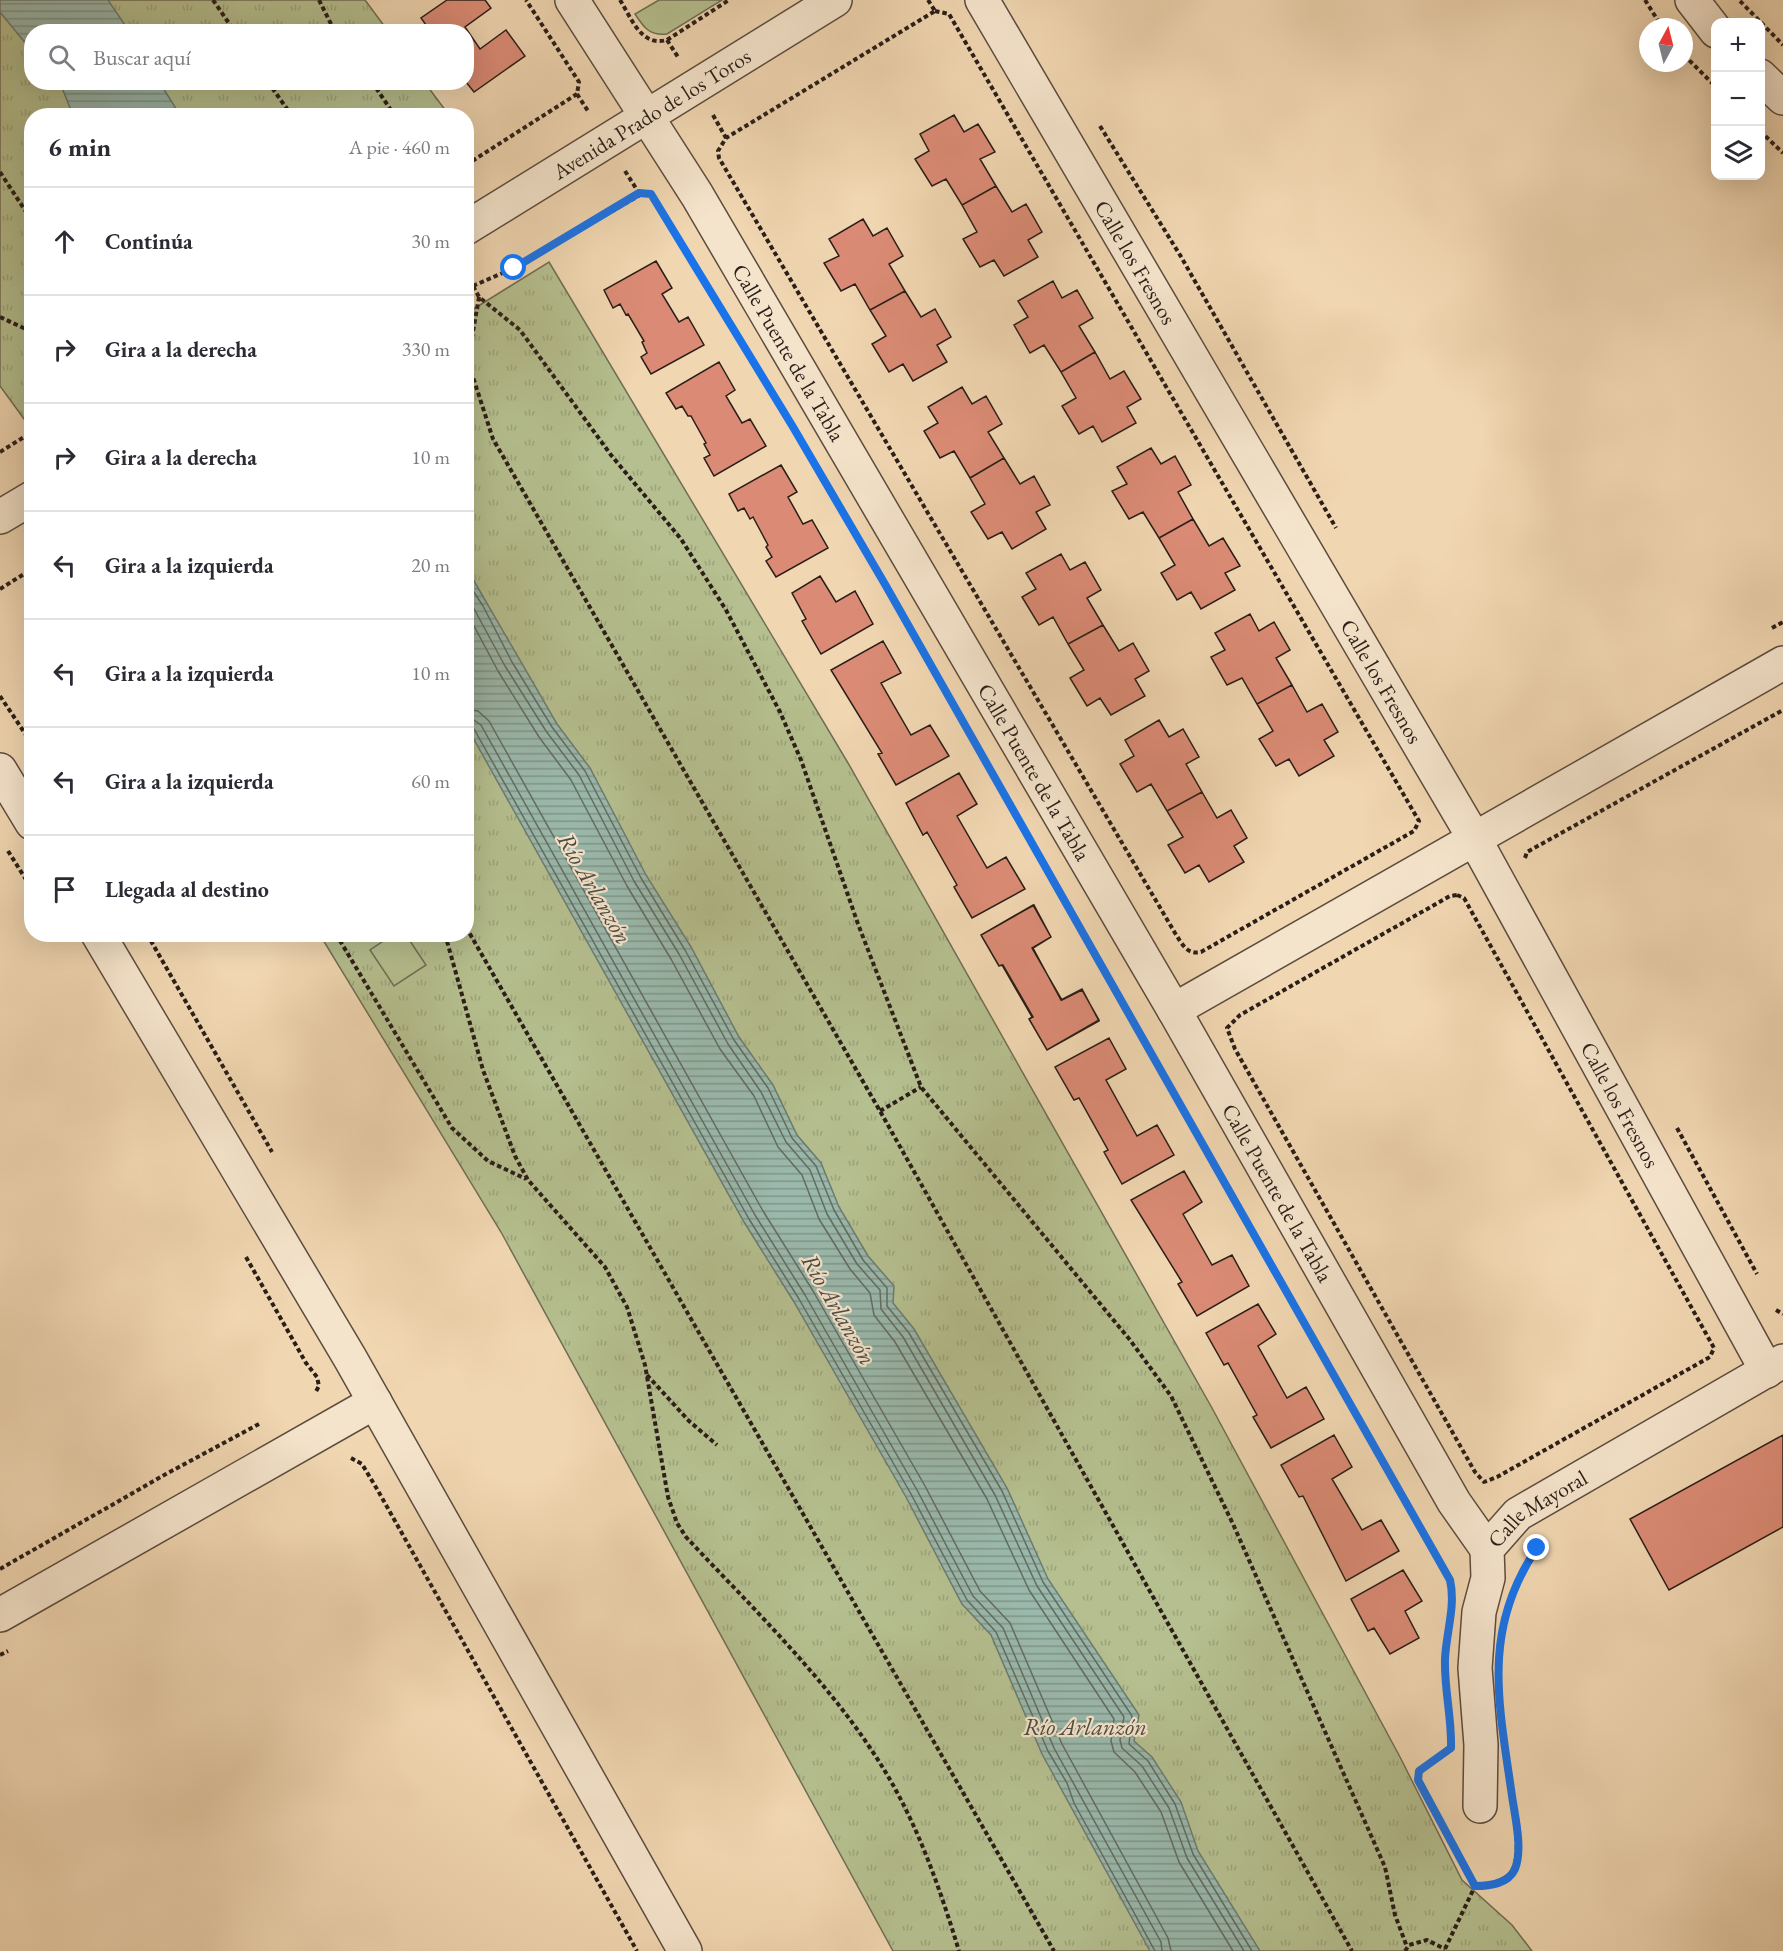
<!DOCTYPE html>
<html lang="es">
<head>
<meta charset="utf-8">
<style>
	:root { --surface:#fff; --page:#f2f2f3; --text:#2b2b33; --muted:#7c7c81; --line:#e1e1e2 }
	body { margin:0; font-family:"EB Garamond",serif; background:var(--page); color:var(--text) }
	.controls { position:absolute; right:18px; top:18px; display:grid; overflow:hidden; border-radius:12px; box-shadow:0 6px 24px #0002 }
	.controls button { width:54px; height:54px; display:grid; place-items:center; padding:0; border:0; border-bottom:2px solid var(--line); background:var(--surface); color:var(--text); font:30px sans-serif }
	.compass { position:absolute; left:1639px; top:18px; width:54px; height:54px; border-radius:50%; background:var(--surface); box-shadow:0 6px 24px #0002; rotate:7deg }
	.stop { position:absolute; width:18px; height:18px; margin:-14px; border:4px solid #1a73e8; border-radius:50%; background:#fff }
	.stop.end { background:#1a73e8; border-color:#fff; box-shadow:0 2px 6px #0008 }
	.list { margin:0; padding:0; list-style:none }
	h2 { display:flex; justify-content:space-between; align-items:center; height:78px; margin:0; padding:0 24px; font-size:26px }
	h2 small { font-size:20px; font-weight:400; color:var(--muted) }
	.list li { display:grid; grid-template-columns:39px 1fr auto; gap:18px; align-items:center; box-sizing:border-box; height:108px; padding:0 24px; border-top:2px solid var(--line) }
	.list b { display:block; font-size:22px; white-space:nowrap }
	.list em { font-size:20px; font-style:normal; color:var(--muted) }
	.icon { flex:none; width:33px; height:33px; fill:none; stroke:currentColor; stroke-width:2; stroke-linecap:round; stroke-linejoin:round }
	.map { position:relative; flex:none; width:1783px; height:1951px; overflow:hidden }
	.search { position:absolute; background:var(--surface); box-shadow:0 6px 24px #0002; left:24px; top:24px; width:450px; height:66px; display:flex; align-items:center; gap:15px; box-sizing:border-box; padding:0 21px; border-radius:24px; color:var(--muted); font-size:22px }
	.panel { position:absolute; background:var(--surface); box-shadow:0 6px 24px #0002; left:24px; top:108px; width:450px; height:834px; border-radius:24px }
	.map>svg:first-child { display:block }
	.grass { fill:url(#grass-tufts); stroke:#706e54; stroke-width:1.5 }
	.green { fill:#b5bf8f; stroke:#706e54; stroke-width:1.5 }
	.water { fill:url(#water-rules); stroke:#6d7b71; stroke-width:1.5 }
	.lines { fill:none; stroke-linecap:round; stroke-linejoin:round }
	.shore { stroke:#626c62; stroke-width:1.5 }
	.building { fill:#db8b75; stroke:#2a1e18; stroke-width:1.5 }
	.minor-casing { stroke:#5c4c3e; stroke-width:36 }
	.path { stroke:#2a1e18; stroke-width:4; stroke-dasharray:4.5 3; stroke-linecap:butt }
	.minor { stroke:#f5e4cc; stroke-width:33 }
	.route { stroke:#1a73e8; stroke-width:8 }
	.labels { text-anchor:middle; dominant-baseline:central; stroke-width:4.5; stroke-linejoin:round; paint-order:stroke }
	.street-label { font-size:22px; fill:#2a1e18; stroke:#f5e4cc }
	.water-label { font-size:24px; font-style:italic; fill:#4c4c44; stroke:#f5e4cc }
</style>
</head>
<body>
<div class="map">
<svg width="1783" height="1951" viewBox="0 0 1783 1951">
	<defs>
		<pattern id="grass-tufts" width="24" height="20" patternUnits="userSpaceOnUse" patternTransform="scale(1.5)"><rect width="24" height="20" fill="#b5bf8f"/><path d="M3 7l-1-3M5 7V3M7 7l1-3M15 17l-1-3M17 17v-4M19 17l1-3" fill="none" stroke="#9ca47b"/></pattern>
		<pattern id="water-rules" width="6" height="5" patternUnits="userSpaceOnUse" patternTransform="scale(1.5)"><rect width="6" height="5" fill="#9ab9ac"/><path d="M0 2.5h6" fill="none" stroke="#7e968b"/></pattern>
	</defs>
	<rect width="100%" height="100%" fill="#f0d6b1"/>
	<filter id="stains"><feTurbulence type="fractalNoise" baseFrequency=".00333" numOctaves="4"/><feColorMatrix values="0 0 0 0 .2 0 0 0 0 .09 0 0 0 0 .02 0 0 0 .5 -.17"/></filter>
	<radialGradient id="worn" r=".72"><stop offset=".6" stop-color="#630" stop-opacity="0"/><stop offset="1" stop-color="#630" stop-opacity=".3"/></radialGradient>
	<path class="grass" d="M 0,0 L 365,0 L 388,31 L 32,32 L 32,82 L 425,83 L 449,115 L 32,116 L 32,421 L 27,423 L 0,386 Z
		M 549,262 L 848,763 L 1212,1408 L 1400,1757 L 1462,1880 L 1512,1925 L 1532,1951 L 893,1951 L 501,1232 L 320,935 L 466,934 L 467,313 Z"/>
	<path class="green" d="M 659,0 L 722,0 L 667,34 C 650,36 644,28 635,14 Z
		M 394,934 L 406,935 L 426,965 L 394,986 L 370,950 Z"/>
	<path class="water" d="M 0,0 L 108,0 L 129,31 L 32,32 L 31,50 L 0,12 Z
		M 60,83 L 160,83 L 180,115 L 73,115 Z
		M 467,569 L 557,724 L 590,768 L 646,875 L 691,947 L 739,1037 L 773,1085 L 797,1135 L 821,1163 L 839,1207 L 868,1256 L 894,1286 L 893,1303 L 914,1329 L 1007,1488 L 1048,1579 L 1139,1715 L 1134,1741 L 1152,1757 L 1181,1802 L 1198,1851 L 1260,1951 L 1150,1951 L 1042,1754 L 991,1635 L 962,1604 L 906,1497 L 794,1302 L 744,1222 L 467,727 Z"/>
	<g class="lines">
		<path class="shore" d="M 466,580 L 483,606 L 512,662 L 552,727 L 585,771 L 641,878 L 685,950 L 734,1040 L 768,1088 L 792,1138 L 816,1166 L 834,1210 L 863,1260 L 887,1288 L 887,1306 L 909,1333 L 1002,1491 L 1043,1582 L 1132,1716 L 1129,1744 L 1148,1761 L 1175,1804 L 1193,1854 L 1252,1951
			M 466,594 L 505,666 L 546,731 L 579,775 L 634,881 L 679,954 L 728,1044 L 761,1092 L 786,1142 L 810,1170 L 827,1214 L 857,1264 L 880,1290 L 881,1309 L 903,1337 L 995,1495 L 1037,1586 L 1124,1717 L 1120,1740 L 1122,1748 L 1142,1766 L 1169,1808 L 1187,1858 L 1244,1951
			M 466,611 L 498,671 L 539,737 L 571,780 L 627,886 L 671,959 L 720,1049 L 754,1096 L 778,1147 L 802,1175 L 819,1219 L 850,1269 L 870,1293 L 874,1315 L 895,1342 L 987,1499 L 1029,1590 L 1114,1719 L 1111,1741 L 1114,1752 L 1135,1772 L 1161,1812 L 1179,1862 L 1233,1951
			M 466,709 L 478,711 L 489,721 L 763,1211 L 813,1291 L 925,1486 L 980,1591 L 1010,1623 L 1062,1744 L 1168,1938 L 1171,1951
			M 466,718 L 474,720 L 481,725 L 755,1215 L 805,1295 L 917,1490 L 973,1596 L 1003,1628 L 1054,1748 L 1161,1942 L 1162,1951
			M 466,726 L 474,729 L 749,1219 L 799,1299 L 911,1494 L 967,1600 L 996,1632 L 1048,1751 L 1067,1783 L 1074,1803 L 1155,1951"/>
	</g>
	<path class="building" d="M 447,0 L 485,0 L 491,8 L 465,27 L 480,49 L 506,30 L 525,56 L 474,92 L 466,82 L 466,32 L 431,32 L 421,18 Z
		M 954,115 L 964,132 L 978,124 L 995,152 L 980,159 L 996,186 L 962,205 L 946,179 L 932,186 L 915,159 L 929,151 L 920,134 Z
		M 996,186 L 1012,212 L 1026,204 L 1042,232 L 1028,240 L 1038,257 L 1004,276 L 994,260 L 980,267 L 963,239 L 977,232 L 962,205 Z
		M 863,219 L 873,236 L 887,228 L 903,256 L 889,264 L 905,291 L 870,310 L 855,284 L 841,291 L 824,263 L 839,256 L 829,239 Z
		M 656,261 L 672,288 L 662,294 L 679,322 L 688,317 L 704,345 L 651,374 L 641,357 L 647,353 L 642,342 L 644,341 L 628,314 L 626,315 L 620,304 L 613,308 L 604,290 Z
		M 1053,281 L 1062,298 L 1077,290 L 1093,318 L 1079,326 L 1095,352 L 1061,372 L 1044,345 L 1030,353 L 1014,325 L 1028,317 L 1018,301 Z
		M 905,291 L 921,317 L 935,309 L 951,337 L 937,345 L 947,362 L 913,381 L 903,364 L 889,372 L 872,344 L 886,336 L 870,310 Z
		M 1095,352 L 1110,379 L 1124,371 L 1141,399 L 1127,407 L 1136,423 L 1102,442 L 1093,426 L 1079,434 L 1062,406 L 1076,398 L 1061,372 Z
		M 719,362 L 735,390 L 726,396 L 742,423 L 750,419 L 766,446 L 714,476 L 704,458 L 710,455 L 704,444 L 706,443 L 691,416 L 688,416 L 682,406 L 676,409 L 666,393 Z
		M 962,387 L 972,404 L 986,396 L 1002,424 L 988,432 L 1004,458 L 970,478 L 954,451 L 940,458 L 924,431 L 938,423 L 928,407 Z
		M 1151,448 L 1161,464 L 1175,456 L 1191,485 L 1178,492 L 1193,519 L 1159,538 L 1143,512 L 1129,519 L 1112,491 L 1127,484 L 1117,467 Z
		M 1004,458 L 1020,484 L 1034,476 L 1050,505 L 1036,512 L 1046,529 L 1012,549 L 1002,532 L 988,539 L 971,512 L 985,504 L 970,478 Z
		M 781,465 L 797,492 L 788,497 L 803,524 L 812,520 L 828,548 L 776,577 L 766,561 L 772,557 L 766,547 L 768,545 L 753,517 L 750,519 L 744,508 L 738,511 L 729,494 Z
		M 1193,519 L 1209,546 L 1223,538 L 1240,566 L 1225,573 L 1235,590 L 1201,609 L 1191,592 L 1177,600 L 1161,573 L 1175,565 L 1159,538 Z
		M 1061,554 L 1070,570 L 1085,562 L 1101,590 L 1087,598 L 1103,625 L 1068,644 L 1053,617 L 1039,625 L 1022,597 L 1036,589 L 1026,573 Z
		M 820,576 L 836,602 L 855,591 L 873,624 L 821,654 L 802,621 L 806,619 L 792,593 Z
		M 1250,614 L 1259,631 L 1274,622 L 1290,650 L 1276,658 L 1292,685 L 1257,704 L 1242,678 L 1227,685 L 1211,657 L 1225,650 L 1215,633 Z
		M 1103,625 L 1119,651 L 1133,643 L 1149,671 L 1135,679 L 1145,696 L 1111,715 L 1100,698 L 1087,706 L 1070,678 L 1084,670 L 1068,644 Z
		M 883,641 L 901,673 L 881,683 L 911,735 L 930,725 L 949,756 L 896,785 L 878,754 L 882,753 L 831,670 Z
		M 1292,685 L 1307,712 L 1322,704 L 1338,732 L 1324,740 L 1334,756 L 1299,776 L 1289,759 L 1276,766 L 1259,739 L 1273,731 L 1257,704 Z
		M 1159,720 L 1169,737 L 1183,729 L 1199,757 L 1186,764 L 1202,792 L 1167,811 L 1151,784 L 1137,792 L 1120,764 L 1134,756 L 1125,740 Z
		M 959,773 L 977,804 L 957,816 L 987,868 L 1006,857 L 1025,889 L 972,918 L 954,887 L 957,885 L 927,832 L 923,835 L 906,803 Z
		M 1202,792 L 1217,818 L 1231,810 L 1247,838 L 1234,846 L 1244,862 L 1209,882 L 1199,865 L 1185,873 L 1168,845 L 1183,837 L 1167,811 Z
		M 1033,905 L 1051,937 L 1032,948 L 1062,1000 L 1082,990 L 1099,1020 L 1047,1050 L 1029,1019 L 1032,1017 L 1002,965 L 999,966 L 981,935 Z
		M 1034,905 L 1051,937 L 1033,948 L 1061,1000 L 1082,989 L 1099,1021 L 1047,1050 L 1029,1019 L 1033,1017 L 1003,965 L 999,966 L 981,935 Z
		M 1109,1038 L 1126,1069 L 1106,1080 L 1137,1136 L 1157,1125 L 1174,1155 L 1122,1184 L 1104,1152 L 1108,1150 L 1079,1098 L 1074,1100 L 1055,1067 Z
		M 1184,1171 L 1202,1202 L 1183,1214 L 1212,1265 L 1232,1255 L 1249,1286 L 1197,1316 L 1178,1284 L 1182,1282 L 1131,1200 Z
		M 1258,1304 L 1276,1334 L 1258,1346 L 1287,1398 L 1306,1387 L 1324,1419 L 1271,1448 L 1253,1417 L 1257,1415 L 1228,1363 L 1224,1365 L 1206,1333 Z
		M 1334,1435 L 1352,1467 L 1332,1479 L 1362,1530 L 1381,1520 L 1399,1551 L 1346,1581 L 1303,1496 L 1299,1497 L 1281,1465 Z
		M 1783,1435 L 1783,1527 L 1669,1590 L 1630,1519 Z
		M 1403,1570 L 1422,1601 L 1405,1611 L 1419,1638 L 1390,1654 L 1374,1628 L 1368,1631 L 1351,1599 Z"/>
	<g class="lines">
		<g class="minor-casing">
			<g id="minor">
				<path id="s1" d="M 572,0 L 697,195 L 1174,1010 L 1454,1502 L 1487,1549"/>
				<path id="s2" d="M 982,0 L 1474,838 L 1767,1371"/>
				<path d="M 1692,0 L 1716,31"/>
				<path d="M 1760,76 L 1783,98"/>
				<path id="s3" d="M 466,228 L 835,0"/>
				<path d="M 0,517 L 32,498"/>
				<path d="M 0,770 L 32,823"/>
				<path d="M 98,934 L 350,1358 L 685,1951"/>
				<path d="M 1174,1010 L 1783,663"/>
				<path d="M 0,1615 L 375,1402"/>
				<path id="s4" d="M 1480,1806 L 1481,1745 L 1475,1668 L 1479,1612 L 1488,1578 L 1487,1549 L 1518,1514 L 1783,1361"/>
			</g>
		</g>
		<path class="path" d="M 213,0 L 235,32
			M 319,0 L 335,32
			M 620,0 C 632,19 641,47 667,40 L 729,0
			M 928,0 L 935,11
			M 1645,0 L 1662,27
			M 1740,1 L 1783,45
			M 935,11 L 949,14 L 1419,821 L 1414,831 L 1201,952 C 1187,955 1182,944 1175,933 L 719,158 L 718,151 L 726,138 Z
			M 667,40 L 678,57
			M 1684,55 L 1716,87
			M 268,82 L 292,116
			M 372,82 L 395,116
			M 577,94 L 588,111
			M 713,115 L 726,138
			M 1100,126 L 1180,255 L 1336,528
			M 1760,131 L 1783,153
			M 466,165 L 577,94 L 579,82 L 526,0
			M 625,171 L 639,193
			M 0,172 L 32,221
			M 466,273 L 479,297 L 520,330 L 611,455 L 681,539 L 726,610 L 780,712 L 801,760 L 858,924 L 921,1087 L 1130,1340 L 1171,1396 L 1233,1524 L 1385,1867 L 1395,1915 L 1407,1947
			M 466,289 L 514,268 L 645,192 L 651,194 L 698,271
			M 479,297 L 471,343 L 471,371 L 493,439 L 880,1111 L 1352,1951
			M 0,317 L 32,332
			M 0,452 L 32,432
			M 0,589 L 32,569
			M 1772,628 L 1783,622
			M 0,696 L 32,744
			M 1032,842 L 1451,1582
			M 8,851 L 32,889
			M 1525,858 L 1527,852 L 1783,710
			M 1457,895 L 1464,898 L 1714,1348 L 1710,1357 L 1497,1477 L 1484,1482 L 1475,1472 L 1235,1049 L 1227,1028 L 1240,1015 L 1450,896 Z
			M 466,927 L 1054,1951
			M 147,934 L 272,1152
			M 336,934 L 452,1128 L 488,1161 L 526,1179
			M 445,934 L 483,1070 L 515,1156 L 528,1180 L 605,1267 L 627,1307 L 645,1365 L 668,1497 L 677,1523 L 686,1537 C 755,1611 838,1690 889,1778 C 920,1831 941,1892 959,1951
			M 880,1111 L 921,1087
			M 1677,1128 L 1757,1274
			M 246,1257 L 306,1363 L 317,1377 L 319,1386 L 315,1393
			M 1776,1310 L 1783,1314
			M 647,1375 L 689,1421 L 717,1445
			M 351,1458 L 362,1464 L 377,1489 L 637,1951
			M 1523,1568 L 1533,1554
			M 0,1569 L 166,1474 L 259,1424
			M 0,1655 L 8,1651
			M 1445,1753 L 1419,1771 L 1418,1780 L 1475,1886 C 1525,1885 1517,1854 1515,1816
			M 1445,1949 L 1475,1886
			M 1405,1951 L 1409,1945 L 1427,1940 L 1445,1949"/>
		<use href="#minor" class="minor"/>
	</g>
	<g class="lines">
		<path class="route" d="M 514,268 L 639,193 L 651,194 L 793,427 L 886,586 L 1450,1580 C 1456,1606 1446,1633 1445,1659 C 1444,1689 1452,1718 1451,1748 L 1419,1771 L 1418,1780 L 1475,1886 C 1490,1886 1508,1884 1515,1869 C 1523,1849 1515,1817 1512,1796 C 1499,1704 1481,1630 1537,1548"/>
	</g>
	<g class="labels">
		<g class="street-label">
			<text stroke="none"><textPath href="#s3" startOffset="218">Avenida Prado de los Toros</textPath></text>
			<text stroke="none"><textPath href="#s2" startOffset="304">Calle los Fresnos</textPath></text>
			<text stroke="none"><textPath href="#s1" startOffset="414">Calle Puente de la Tabla</textPath></text>
			<text stroke="none"><textPath href="#s2" startOffset="790">Calle los Fresnos</textPath></text>
			<text stroke="none"><textPath href="#s1" startOffset="900">Calle Puente de la Tabla</textPath></text>
			<text stroke="none"><textPath href="#s2" startOffset="1276">Calle los Fresnos</textPath></text>
			<text stroke="none"><textPath href="#s1" startOffset="1386">Calle Puente de la Tabla</textPath></text>
			<text stroke="none"><textPath href="#s4" startOffset="324">Calle Mayoral</textPath></text>
		</g>
		<g class="water-label">
			<text transform="translate(595 888) rotate(60)">Río Arlanzón</text>
			<text transform="translate(839 1309) rotate(60)">Río Arlanzón</text>
			<text x="1085" y="1726">Río Arlanzón</text>
		</g>
	</g>
	<rect width="100%" height="100%" filter="url(#stains)"/>
	<rect width="100%" height="100%" fill="url(#worn)"/>
</svg>
<div class="controls">
<button>+</button>
<button>−</button>
<button><svg class="icon" aria-label="layers" viewBox="0 0 24 24"><path d="M12 4l9 5-9 5-9-5zM3 14l9 5 9-5"/></svg></button>
</div>
<svg class="compass" viewBox="-18 -18 36 36"><path d="M0-13l5 13h-10z" fill="#e53935"/><path d="M0 13l5-13h-10z" fill="#7c7c81"/></svg>
<div class="stop" style="left:514px;top:268px"></div>
<div class="stop end" style="left:1537px;top:1548px"></div>
<div class="search"><svg class="icon" aria-label="search" viewBox="0 0 24 24"><circle cx="10" cy="10" r="6"/><path d="M15 15l6 6"/></svg>Buscar aquí</div>
<section class="panel">
<h2>6 min<small>A pie · 460 m</small></h2>
<ul class="list">
<li><svg class="icon" aria-label="ahead" viewBox="0 0 24 24"><path d="M12 20V5M6 11l6-6 6 6"/></svg><div><b>Continúa</b></div><em>30 m</em></li>
<li><svg class="icon" aria-label="right" viewBox="0 0 24 24"><path d="M7 20v-9h11M14 6l5 5-5 5"/></svg><div><b>Gira a la derecha</b></div><em>330 m</em></li>
<li><svg class="icon" aria-label="right" viewBox="0 0 24 24"><path d="M7 20v-9h11M14 6l5 5-5 5"/></svg><div><b>Gira a la derecha</b></div><em>10 m</em></li>
<li><svg class="icon" aria-label="left" viewBox="0 0 24 24"><path d="M17 20v-9H6M10 6l-5 5 5 5"/></svg><div><b>Gira a la izquierda</b></div><em>20 m</em></li>
<li><svg class="icon" aria-label="left" viewBox="0 0 24 24"><path d="M17 20v-9H6M10 6l-5 5 5 5"/></svg><div><b>Gira a la izquierda</b></div><em>10 m</em></li>
<li><svg class="icon" aria-label="left" viewBox="0 0 24 24"><path d="M17 20v-9H6M10 6l-5 5 5 5"/></svg><div><b>Gira a la izquierda</b></div><em>60 m</em></li>
<li><svg class="icon" aria-label="arrive" viewBox="0 0 24 24"><path d="M6 21V4h12l-3 4 3 4H6"/></svg><div><b>Llegada al destino</b></div></li>
</ul>
</section>
</div>
</body>
</html>
